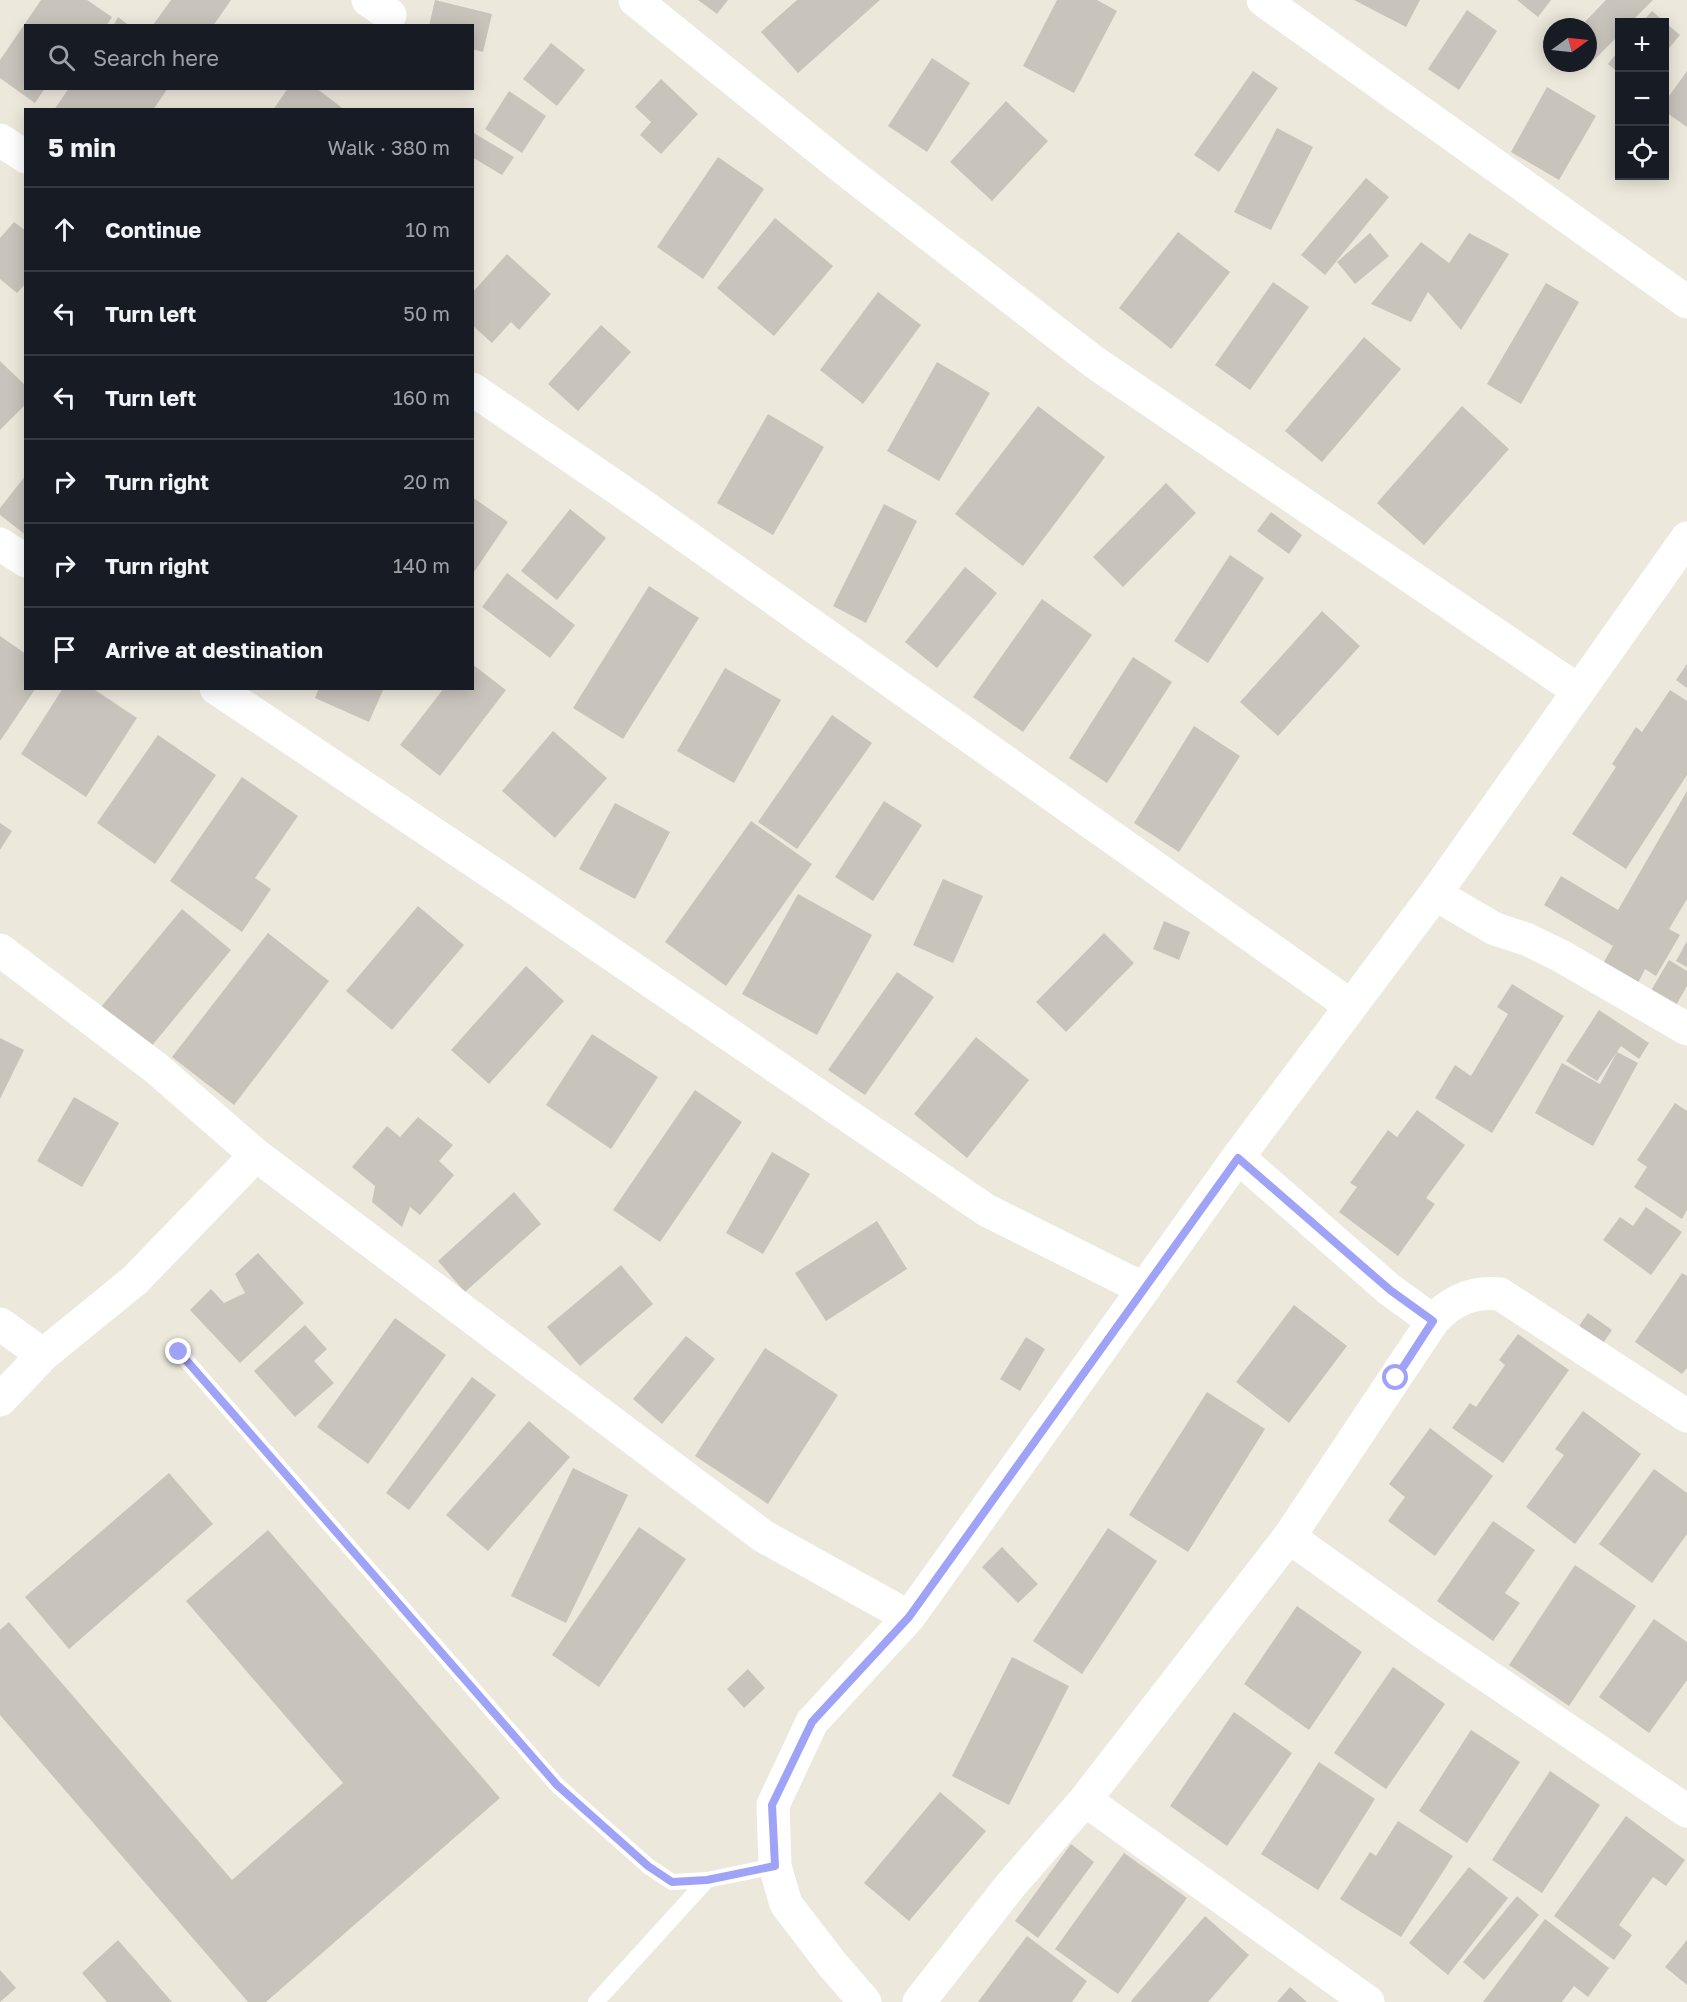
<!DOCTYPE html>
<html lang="en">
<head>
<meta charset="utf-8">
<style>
	:root { --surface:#171b24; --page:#20242c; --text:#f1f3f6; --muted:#9ea1a6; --line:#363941 }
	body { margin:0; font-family:"Golos Text",sans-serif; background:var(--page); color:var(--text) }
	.controls { position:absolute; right:18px; top:18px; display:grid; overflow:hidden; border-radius:0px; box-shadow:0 3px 15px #0003 }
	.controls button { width:54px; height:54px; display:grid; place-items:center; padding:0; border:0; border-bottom:2px solid var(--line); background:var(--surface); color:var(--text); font:30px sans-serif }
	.compass { position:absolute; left:1543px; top:18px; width:54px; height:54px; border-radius:50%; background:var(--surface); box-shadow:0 3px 15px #0003; rotate:75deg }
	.stop { position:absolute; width:18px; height:18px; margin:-14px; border:4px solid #9fa3f8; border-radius:50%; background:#fff }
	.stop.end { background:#9fa3f8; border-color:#fff; box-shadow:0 2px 6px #0008 }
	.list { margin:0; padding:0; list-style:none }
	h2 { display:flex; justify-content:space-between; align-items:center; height:78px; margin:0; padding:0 24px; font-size:26px }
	h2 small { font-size:20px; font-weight:400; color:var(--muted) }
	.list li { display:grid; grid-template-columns:39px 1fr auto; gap:18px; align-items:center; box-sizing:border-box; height:84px; padding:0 24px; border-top:2px solid var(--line) }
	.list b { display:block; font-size:22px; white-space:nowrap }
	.list em { font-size:20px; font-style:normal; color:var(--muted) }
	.icon { flex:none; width:33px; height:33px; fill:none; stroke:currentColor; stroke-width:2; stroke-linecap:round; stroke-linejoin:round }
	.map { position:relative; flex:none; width:1687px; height:2002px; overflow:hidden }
	.search { position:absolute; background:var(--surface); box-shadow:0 3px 15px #0003; left:24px; top:24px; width:450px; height:66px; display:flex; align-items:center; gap:15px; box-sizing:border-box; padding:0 21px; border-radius:0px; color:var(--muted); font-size:22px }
	.panel { position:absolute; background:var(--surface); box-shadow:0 3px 15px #0003; left:24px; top:108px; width:450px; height:582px; border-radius:0px }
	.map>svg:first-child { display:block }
	.building { fill:#c8c4bc }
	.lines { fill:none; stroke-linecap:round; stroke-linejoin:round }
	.lane { stroke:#fff; stroke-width:16 }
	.street { stroke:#fff; stroke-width:33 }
	.route { stroke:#9fa3f8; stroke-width:8 }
</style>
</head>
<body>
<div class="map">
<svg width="1687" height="2002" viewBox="0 0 1687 2002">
	<rect width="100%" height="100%" fill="#ece8dc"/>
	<path class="building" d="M 41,0 L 87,0 L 112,17 L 106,26 L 26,26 L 26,88 L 45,88 L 35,103 L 0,78 L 0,60 Z
		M 171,0 L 231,0 L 213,26 L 155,26 L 153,25 Z
		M 435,0 L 492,14 L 483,52 L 472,49 L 472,26 L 429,26 Z
		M 698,0 L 728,0 L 717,14 Z
		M 797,0 L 880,0 L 798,73 L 761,32 Z
		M 1057,0 L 1097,0 L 1117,11 L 1074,93 L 1023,66 Z
		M 1354,0 L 1420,0 L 1406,27 Z
		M 1517,0 L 1551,0 L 1538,17 Z
		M 1606,0 L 1653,0 L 1631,22 L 1620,22 L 1620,34 L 1585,69 L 1579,63 L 1588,63 L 1588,27 L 1580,27 Z
		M 1467,10 L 1497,31 L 1459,90 L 1428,69 Z
		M 1652,11 L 1680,35 L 1664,54 L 1664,22 L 1642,22 Z
		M 118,17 L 130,26 L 113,26 Z
		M 551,43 L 585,70 L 557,106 L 523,79 Z
		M 1620,49 L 1620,74 L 1608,64 Z
		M 932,58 L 970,83 L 927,152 L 888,126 Z
		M 1253,71 L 1278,88 L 1219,172 L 1194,155 Z
		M 1687,71 L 1687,127 L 1664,111 L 1664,103 Z
		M 661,79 L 698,114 L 661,154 L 640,135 L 651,122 L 635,107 Z
		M 1547,87 L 1596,116 L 1559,180 L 1511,152 Z
		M 69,88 L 168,88 L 153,110 L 54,110 Z
		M 288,88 L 316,88 L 345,110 L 273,110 Z
		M 509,91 L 546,116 L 522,153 L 485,129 Z
		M 1006,101 L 1048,141 L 992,201 L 950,162 Z
		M 1277,128 L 1313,147 L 1271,230 L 1234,212 Z
		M 472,132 L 514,157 L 502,175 L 472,157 Z
		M 718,157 L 764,189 L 703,279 L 657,247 Z
		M 1366,178 L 1389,197 L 1325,275 L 1301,255 Z
		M 775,218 L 833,266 L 774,336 L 717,288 Z
		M 14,222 L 26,231 L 26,283 L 17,293 L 0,279 L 0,238 Z
		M 1178,232 L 1230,272 L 1171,349 L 1119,308 Z
		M 1370,233 L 1389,256 L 1355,284 L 1337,262 Z
		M 1469,233 L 1509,254 L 1461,330 L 1428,292 L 1411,322 L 1371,304 L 1421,242 L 1449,263 Z
		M 507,254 L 551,294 L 519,330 L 511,322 L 492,343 L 472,325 L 472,293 Z
		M 1273,282 L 1309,307 L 1250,390 L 1215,365 Z
		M 1546,283 L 1579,302 L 1521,404 L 1487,384 Z
		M 878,292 L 921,325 L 863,404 L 820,370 Z
		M 601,325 L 631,352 L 578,411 L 548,384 Z
		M 1364,337 L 1401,369 L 1322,462 L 1285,431 Z
		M 0,361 L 26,386 L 26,404 L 0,430 Z
		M 937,362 L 990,393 L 939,481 L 887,451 Z
		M 1038,406 L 1105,457 L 1023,566 L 955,514 Z
		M 1462,406 L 1509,449 L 1424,545 L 1377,503 Z
		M 768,414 L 824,447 L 773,535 L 717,503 Z
		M 26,475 L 26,535 L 0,515 L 0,508 Z
		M 1166,483 L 1196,513 L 1123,587 L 1093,557 Z
		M 472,497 L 508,522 L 472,575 Z
		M 884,504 L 917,521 L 866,623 L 833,606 Z
		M 570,509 L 606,538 L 557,600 L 521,571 Z
		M 1271,512 L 1302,535 L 1289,554 L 1257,531 Z
		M 1230,555 L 1264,578 L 1208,663 L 1174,641 Z
		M 965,567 L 997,593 L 937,668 L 905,642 Z
		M 507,573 L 575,625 L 550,658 L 482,607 Z
		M 649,586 L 699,618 L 623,739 L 573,708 Z
		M 1042,599 L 1092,635 L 1023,732 L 973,697 Z
		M 1322,611 L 1360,646 L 1278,736 L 1240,702 Z
		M 0,636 L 26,654 L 26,688 L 36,688 L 0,741 Z
		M 1133,657 L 1172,682 L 1107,783 L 1069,758 Z
		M 472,664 L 506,690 L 440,776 L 400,745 L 444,688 L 472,688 Z
		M 1687,664 L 1687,688 L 1676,680 Z
		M 725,668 L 781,700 L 734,783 L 677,751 Z
		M 63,688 L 92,688 L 137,718 L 86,797 L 21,754 Z
		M 319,688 L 384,688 L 369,722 L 315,698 Z
		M 1670,690 L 1687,701 L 1687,775 L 1626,869 L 1572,834 L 1616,767 L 1612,764 L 1636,727 L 1642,732 Z
		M 832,715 L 872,743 L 797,849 L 758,822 Z
		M 1194,726 L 1240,756 L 1179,852 L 1134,823 Z
		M 553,731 L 607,778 L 555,838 L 502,791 Z
		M 158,735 L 216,775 L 155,864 L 97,823 Z
		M 242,777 L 298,816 L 255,878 L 271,889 L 242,932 L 170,881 Z
		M 1687,791 L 1687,899 L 1669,929 L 1680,935 L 1656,976 L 1645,969 L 1636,987 L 1601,967 L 1613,946 L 1544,905 L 1561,876 L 1618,910 Z
		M 884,801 L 922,825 L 873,901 L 835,877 Z
		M 615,803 L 670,832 L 635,899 L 579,869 Z
		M 751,821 L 812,864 L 726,986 L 665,942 Z
		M 0,823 L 12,831 L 0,850 Z
		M 943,879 L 983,896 L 953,963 L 913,945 Z
		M 798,894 L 872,935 L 817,1035 L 742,994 Z
		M 418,906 L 464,945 L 392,1030 L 346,991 Z
		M 182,909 L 231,950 L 150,1048 L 101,1007 Z
		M 1164,921 L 1190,932 L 1179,960 L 1153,949 Z
		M 268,933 L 329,981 L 234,1105 L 172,1057 Z
		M 1104,933 L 1134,963 L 1066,1032 L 1036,1002 Z
		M 1687,941 L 1687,967 L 1676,961 Z
		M 1669,960 L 1687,971 L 1687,986 L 1671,1014 L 1646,999 Z
		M 526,966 L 564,1001 L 489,1084 L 451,1050 Z
		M 897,972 L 934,997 L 865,1095 L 828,1070 Z
		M 1512,984 L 1564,1016 L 1492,1133 L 1435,1098 L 1455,1065 L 1471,1076 L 1508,1014 L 1497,1007 Z
		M 1599,1010 L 1649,1043 L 1639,1059 L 1621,1046 L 1597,1081 L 1566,1061 Z
		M 592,1034 L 658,1077 L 611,1149 L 546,1105 Z
		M 976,1037 L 1029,1080 L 967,1158 L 914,1114 Z
		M 0,1038 L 24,1050 L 0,1099 Z
		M 1617,1052 L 1638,1063 L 1593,1146 L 1535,1113 L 1562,1063 L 1600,1084 Z
		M 695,1090 L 742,1122 L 660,1242 L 613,1210 Z
		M 74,1097 L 119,1123 L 82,1187 L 37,1161 Z
		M 1675,1103 L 1687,1111 L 1687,1210 L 1682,1219 L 1634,1187 L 1647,1167 L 1637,1160 Z
		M 1417,1110 L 1465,1145 L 1426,1198 L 1435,1204 L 1398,1256 L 1339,1212 L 1357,1187 L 1350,1183 L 1388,1130 L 1397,1137 Z
		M 418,1117 L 453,1145 L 439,1161 L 454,1175 L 420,1215 L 410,1207 L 402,1227 L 372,1202 L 375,1186 L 352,1167 L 387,1126 L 400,1137 Z
		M 772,1152 L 810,1174 L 763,1254 L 726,1233 Z
		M 514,1192 L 541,1224 L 465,1292 L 438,1261 Z
		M 1646,1207 L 1682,1232 L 1651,1275 L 1603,1240 L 1620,1217 L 1633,1226 Z
		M 877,1221 L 907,1269 L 826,1321 L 795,1273 Z
		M 258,1253 L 304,1303 L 240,1363 L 190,1310 L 211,1289 L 224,1303 L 245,1293 L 235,1274 Z
		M 621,1265 L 653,1304 L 580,1366 L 547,1327 Z
		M 1682,1273 L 1687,1276 L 1687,1368 L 1682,1374 L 1635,1342 Z
		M 1294,1305 L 1347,1346 L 1289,1423 L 1236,1382 Z
		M 1588,1313 L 1612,1330 L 1601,1346 L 1577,1329 Z
		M 395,1318 L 446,1355 L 368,1464 L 317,1427 Z
		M 305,1325 L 327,1349 L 314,1361 L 334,1383 L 295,1417 L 254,1371 Z
		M 1518,1334 L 1569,1370 L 1503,1463 L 1452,1428 L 1470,1403 L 1476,1407 L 1505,1365 L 1499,1360 Z
		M 686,1336 L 715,1359 L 662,1424 L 633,1399 Z
		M 1026,1337 L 1045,1349 L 1020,1391 L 1000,1379 Z
		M 765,1348 L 838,1395 L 768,1504 L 695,1456 Z
		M 472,1377 L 496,1395 L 409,1510 L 386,1493 Z
		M 1207,1392 L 1265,1429 L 1188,1552 L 1129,1515 Z
		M 1583,1411 L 1641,1454 L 1575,1544 L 1526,1507 L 1564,1455 L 1555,1449 Z
		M 529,1421 L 570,1457 L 488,1551 L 446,1515 Z
		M 1430,1428 L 1493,1476 L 1435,1556 L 1388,1521 L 1405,1497 L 1389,1484 Z
		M 573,1468 L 628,1495 L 566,1623 L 511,1596 Z
		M 1654,1469 L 1687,1493 L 1687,1534 L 1652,1583 L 1599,1544 Z
		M 169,1473 L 213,1524 L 69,1649 L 25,1597 Z
		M 1493,1521 L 1535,1550 L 1505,1593 L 1520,1603 L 1493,1641 L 1437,1601 Z
		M 639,1527 L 686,1559 L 599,1687 L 552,1655 Z
		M 1108,1528 L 1157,1561 L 1082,1674 L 1033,1641 Z
		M 268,1530 L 500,1798 L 266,2002 L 248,2002 L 0,1715 L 0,1630 L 9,1622 L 232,1880 L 343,1783 L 186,1601 Z
		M 1002,1547 L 1038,1584 L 1018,1603 L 982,1567 Z
		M 1575,1565 L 1636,1606 L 1569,1706 L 1509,1665 Z
		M 1297,1606 L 1362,1652 L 1309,1730 L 1244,1684 Z
		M 1654,1619 L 1687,1642 L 1687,1680 L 1649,1733 L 1599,1697 Z
		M 1012,1657 L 1069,1686 L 1009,1805 L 952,1776 Z
		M 1393,1667 L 1445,1704 L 1386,1789 L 1334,1753 Z
		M 748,1669 L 765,1688 L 744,1708 L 727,1689 Z
		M 1234,1712 L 1292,1753 L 1227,1846 L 1170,1806 Z
		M 1471,1730 L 1520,1762 L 1467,1843 L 1419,1811 Z
		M 1319,1762 L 1375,1799 L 1318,1890 L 1261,1854 Z
		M 1550,1771 L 1600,1805 L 1542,1893 L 1492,1860 Z
		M 940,1792 L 986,1831 L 909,1921 L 864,1883 Z
		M 1626,1816 L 1685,1860 L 1666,1886 L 1653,1877 L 1619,1925 L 1632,1935 L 1614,1960 L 1554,1916 Z
		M 1398,1821 L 1453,1856 L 1401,1937 L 1340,1899 L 1370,1852 L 1376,1856 Z
		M 1071,1844 L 1094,1862 L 1038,1938 L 1015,1921 Z
		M 1124,1853 L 1187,1898 L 1118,1994 L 1055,1949 Z
		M 1469,1867 L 1508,1898 L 1448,1975 L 1409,1943 Z
		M 1517,1896 L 1539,1915 L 1484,1980 L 1463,1962 Z
		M 1205,1916 L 1249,1955 L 1208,2002 L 1132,2002 L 1131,2001 Z
		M 1545,1919 L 1609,1968 L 1588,1997 L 1574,1986 L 1562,2002 L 1483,2002 Z
		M 1027,1936 L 1087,1981 L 1072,2002 L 978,2002 Z
		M 118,1940 L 172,2002 L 107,2002 L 82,1973 Z
		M 1687,1940 L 1687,1985 L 1665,1967 Z
		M 0,1970 L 16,1988 L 0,2002 Z
		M 1290,1987 L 1307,2002 L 1277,2002 Z"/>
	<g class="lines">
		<path class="lane" d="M 179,1352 L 557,1785 L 648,1866 L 672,1882 L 707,1880 L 775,1866
			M 596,2002 L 707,1880"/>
		<path class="street" d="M 368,0 L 390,15
			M 635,0 L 843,168 L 1094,362 L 1579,691
			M 1263,0 L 1687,302
			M 0,140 L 26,157
			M 472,389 L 636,501 L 1351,1006
			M 0,544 L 26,561
			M 216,688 L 519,891 L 986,1210 L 1144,1289
			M 1435,894 L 1495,929 L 1526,939 L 1561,956 L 1687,1029
			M 0,950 L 156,1068 L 256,1155 L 763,1536 L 909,1617
			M 1238,1157 L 1390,1290 L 1433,1321
			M 0,1324 L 43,1355
			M 0,1400 L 43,1355 L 135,1280 L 256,1155
			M 1289,1537 L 1427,1635 L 1687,1811
			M 1085,1800 L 1368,2002
			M 865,2002 L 832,1964 L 786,1904 L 775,1866 L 773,1805 L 812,1722 L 909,1617 L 1238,1157 L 1435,894 L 1687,538
			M 919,2002 L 1010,1886 L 1085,1800 L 1289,1537 L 1433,1321 C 1451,1301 1472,1291 1500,1294 L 1687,1416"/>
	</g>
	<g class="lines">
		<path class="route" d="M 179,1352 L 557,1785 L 648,1866 L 672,1882 L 707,1880 L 775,1866 L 772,1805 L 812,1722 L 909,1617 L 1238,1158 L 1390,1290 L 1433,1321 L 1396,1378"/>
	</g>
</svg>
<div class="controls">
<button>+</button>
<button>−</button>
<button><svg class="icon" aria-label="locate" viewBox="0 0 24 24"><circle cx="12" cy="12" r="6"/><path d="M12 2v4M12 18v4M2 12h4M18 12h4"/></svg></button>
</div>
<svg class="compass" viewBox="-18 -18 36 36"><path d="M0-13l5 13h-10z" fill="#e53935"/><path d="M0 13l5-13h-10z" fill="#9ea1a6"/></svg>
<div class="stop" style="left:1396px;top:1378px"></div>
<div class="stop end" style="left:179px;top:1352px"></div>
<div class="search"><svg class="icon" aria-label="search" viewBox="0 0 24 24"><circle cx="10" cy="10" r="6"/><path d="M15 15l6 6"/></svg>Search here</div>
<section class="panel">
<h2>5 min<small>Walk · 380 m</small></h2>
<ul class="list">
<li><svg class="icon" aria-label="ahead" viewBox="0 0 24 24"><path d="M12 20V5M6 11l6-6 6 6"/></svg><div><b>Continue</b></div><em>10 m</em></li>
<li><svg class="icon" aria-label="left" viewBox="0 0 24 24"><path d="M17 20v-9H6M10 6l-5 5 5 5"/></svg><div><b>Turn left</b></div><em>50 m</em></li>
<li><svg class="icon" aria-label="left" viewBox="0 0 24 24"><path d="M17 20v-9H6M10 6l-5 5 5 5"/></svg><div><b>Turn left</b></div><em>160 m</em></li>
<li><svg class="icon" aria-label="right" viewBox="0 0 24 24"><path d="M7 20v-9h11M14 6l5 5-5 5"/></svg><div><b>Turn right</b></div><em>20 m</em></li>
<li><svg class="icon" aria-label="right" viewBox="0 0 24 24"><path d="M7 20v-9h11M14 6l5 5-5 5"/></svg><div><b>Turn right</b></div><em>140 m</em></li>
<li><svg class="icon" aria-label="arrive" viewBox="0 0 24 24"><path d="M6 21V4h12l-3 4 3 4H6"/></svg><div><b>Arrive at destination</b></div></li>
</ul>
</section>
</div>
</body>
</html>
